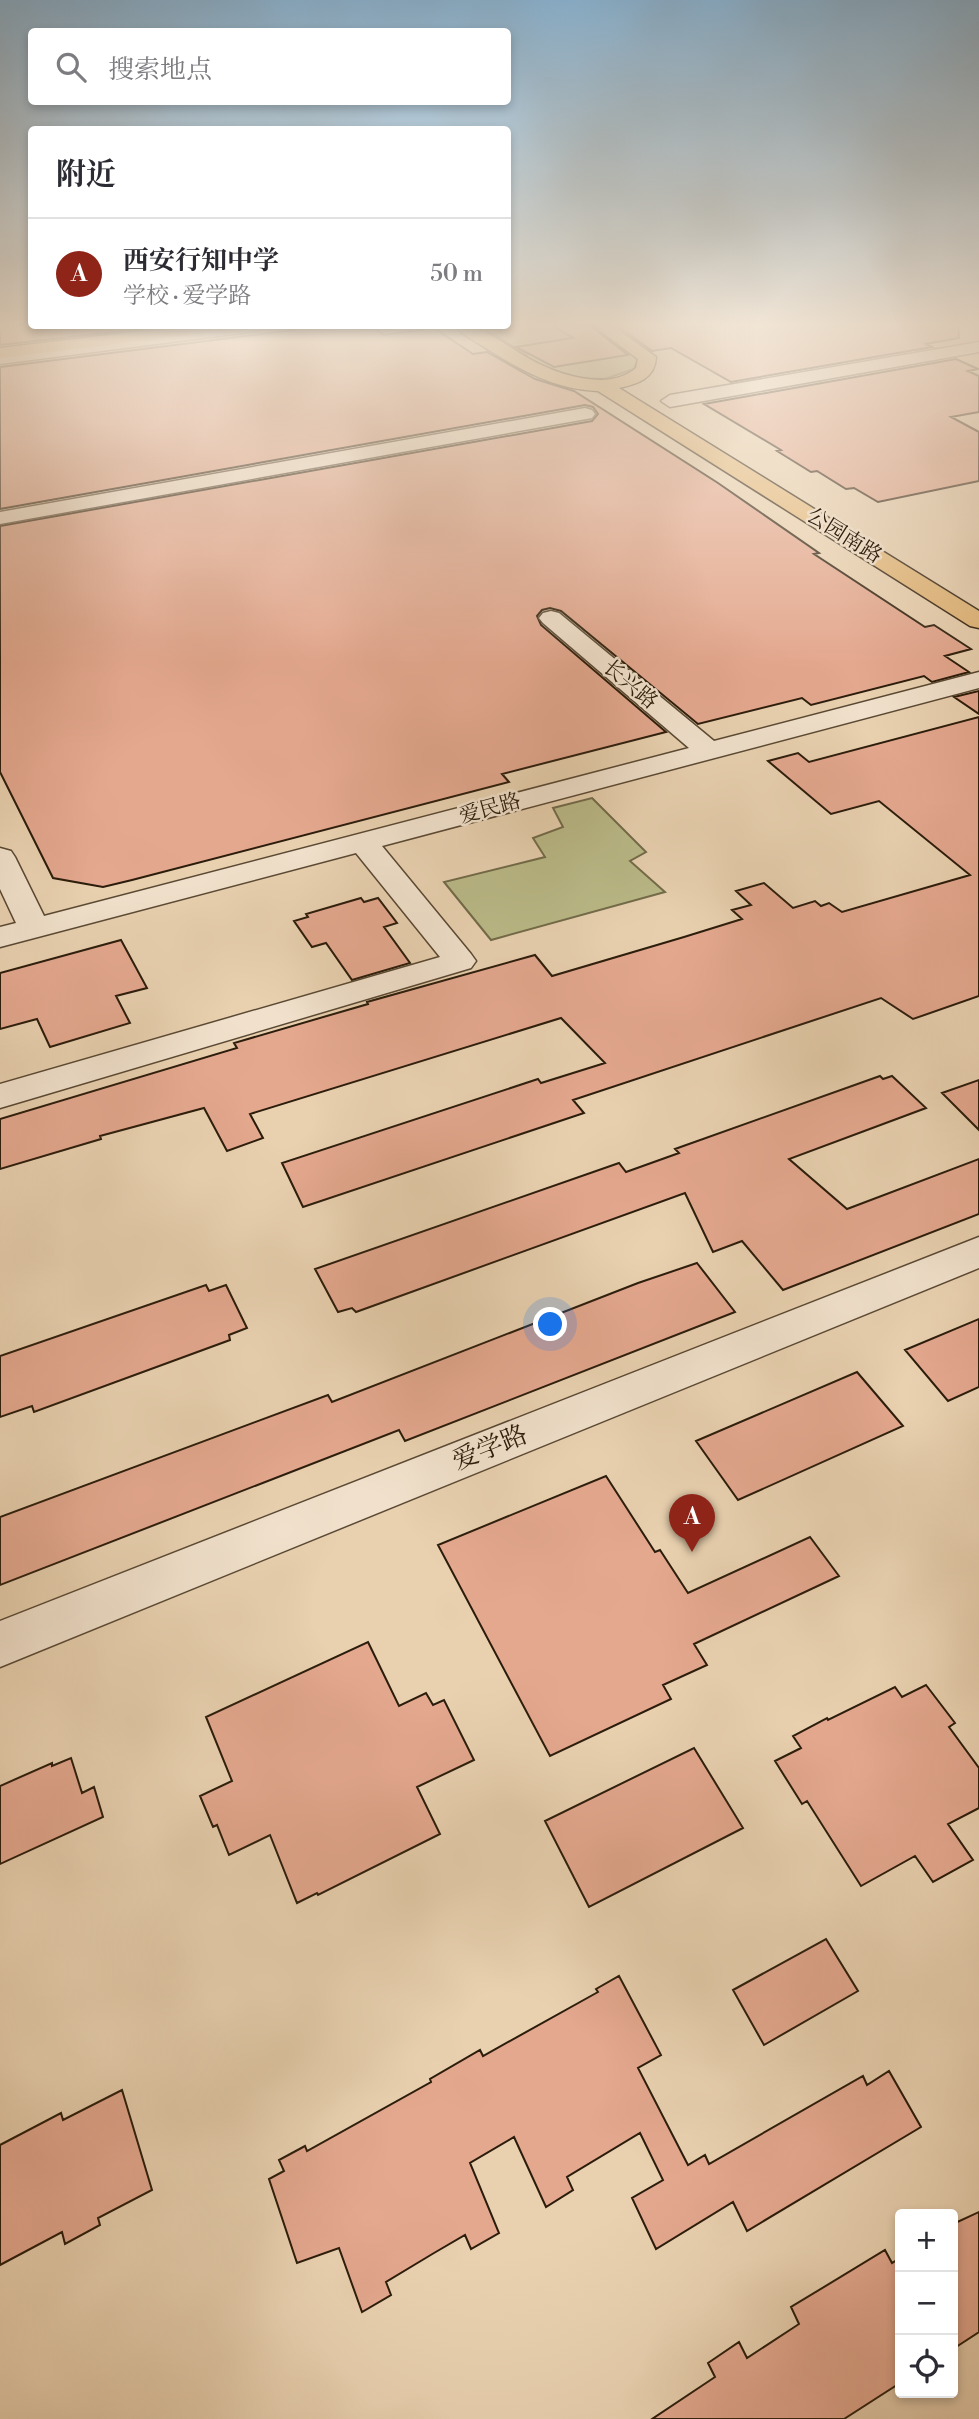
<!DOCTYPE html>
<html lang="zh">
<head>
<meta charset="utf-8">
<style>
	:root { --surface:#fff; --page:#f2f2f3; --text:#2b2b33; --muted:#7c7c81; --line:#e1e1e2; --accent:#8f2418 }
	body { margin:0; font-family:"Libre Bodoni","Noto Serif SC",serif; background:var(--page); color:var(--text) }
	.controls { position:absolute; right:21px; bottom:21px; display:grid; overflow:hidden; border-radius:7px; box-shadow:0 4px 10px #0003 }
	.controls button { width:63px; height:63px; display:grid; place-items:center; padding:0; border:0; border-bottom:2px solid var(--line); background:var(--surface); color:var(--text); font:35px sans-serif }
	.you { position:absolute; left:551px; top:1325px; width:24px; height:24px; margin:-18px; border:5px solid #fff; border-radius:50%; background:#1a73e8; box-shadow:0 0 0 10px #1a73e833 }
	.badge { display:grid; place-items:center; width:46px; height:46px; border-radius:50%; background:var(--accent); color:#fff; font-size:23px; font-weight:700 }
	.pin { position:absolute; translate:-50% -58px; filter:drop-shadow(0 2px 4px #0008) }
	.pin::after { content:''; position:absolute; top:37px; width:24px; height:21px; background:inherit; clip-path:polygon(0 0,100% 0,50% 100%) }
	.list { margin:0; padding:0; list-style:none }
	h2 { display:flex; justify-content:space-between; align-items:center; height:91px; margin:0; padding:0 28px; font-size:30px }
	h2 small { font-size:23px; font-weight:400; color:var(--muted) }
	.list li { display:grid; grid-template-columns:46px 1fr auto; gap:21px; align-items:center; box-sizing:border-box; height:112px; padding:0 28px; border-top:2px solid var(--line) }
	.list b { display:block; font-size:26px; white-space:nowrap }
	.list p { margin:0; font-size:23px; white-space:nowrap; color:var(--muted) }
	.list em { font-size:23px; font-style:normal; color:var(--muted) }
	.icon { flex:none; width:38px; height:38px; fill:none; stroke:currentColor; stroke-width:2; stroke-linecap:round; stroke-linejoin:round }
	.map { position:relative; flex:none; width:979px; height:2419px; overflow:hidden }
	.search { position:absolute; background:var(--surface); box-shadow:0 4px 10px #0003; left:28px; top:28px; width:483px; height:77px; display:flex; align-items:center; gap:18px; box-sizing:border-box; padding:0 24px; border-radius:7px; color:var(--muted); font-size:26px }
	.panel { position:absolute; background:var(--surface); box-shadow:0 4px 10px #0003; left:28px; top:126px; width:483px; height:203px; border-radius:7px }
	.map>svg:first-child { display:block }
	.green { fill:#baba88; stroke:#726b4a; stroke-width:2 }
	.building { fill:#e4a88f; stroke:#2b1c0b; stroke-width:2 }
	.lines { fill:none; stroke-linecap:round; stroke-linejoin:round }
	.minor-casing { stroke:#5a4934; stroke-width:3 }
	.major-casing { stroke:#2b1c0b; stroke-width:3 }
	.minor { fill:#f1e1cc; fill-rule:evenodd }
	.major { fill:#e4b878; fill-rule:evenodd }
	.labels { text-anchor:middle; dominant-baseline:central; stroke-width:5; stroke-linejoin:round; paint-order:stroke }
	.far-street-label { font-size:21px; fill:#2b1c0b; stroke:#f1e1cc }
	.street-label { font-size:26px; fill:#2b1c0b; stroke:#f1e1cc }
</style>
</head>
<body>
<div class="map">
<svg width="979" height="2419" viewBox="0 0 979 2419">
	<rect width="100%" height="100%" fill="#e9d1b0"/>
	<filter id="stains"><feTurbulence type="fractalNoise" baseFrequency=".00286" numOctaves="4"/><feColorMatrix values="0 0 0 0 .2 0 0 0 0 .09 0 0 0 0 .02 0 0 0 .5 -.17"/></filter>
	<radialGradient id="worn" r=".72"><stop offset=".6" stop-color="#630" stop-opacity="0"/><stop offset="1" stop-color="#630" stop-opacity=".3"/></radialGradient>
	<path class="green" d="M 584,324 L 633,352 L 638,358 L 634,369 L 605,379 L 568,378 L 527,358 L 527,355 L 480,326 Z
		M 592,798 L 646,852 L 630,861 L 665,892 L 491,940 L 444,882 L 545,857 L 533,838 L 563,827 L 553,808 Z"/>
	<path class="building" d="M 17,324 L 32,326 L 166,326 L 0,345 L 0,326 Z
		M 550,324 L 588,324 L 628,355 L 554,367 L 516,347 L 573,338 Z
		M 615,324 L 958,324 L 959,338 L 926,344 L 932,347 L 731,382 L 671,348 L 652,351 Z
		M 289,326 L 372,326 L 384,335 L 434,328 L 473,354 L 487,352 L 535,379 L 574,391 L 718,483 L 819,553 L 814,554 L 925,627 L 934,625 L 971,649 L 945,656 L 969,672 L 932,682 L 924,676 L 811,705 L 802,698 L 698,724 L 561,611 L 550,608 L 542,610 L 537,616 L 541,625 L 666,732 L 502,774 L 509,782 L 132,880 L 103,887 L 53,878 L 0,772 L 0,526 L 592,421 L 598,414 L 593,407 L 585,405 L 0,509 L 0,367 L 294,330 Z
		M 956,359 L 978,369 L 968,371 L 979,376 L 979,412 L 951,417 L 979,432 L 979,481 L 878,502 L 854,488 L 846,489 L 817,471 L 811,472 L 777,451 L 781,450 L 704,404 Z
		M 979,691 L 979,714 L 954,697 Z
		M 979,717 L 979,996 L 913,1019 L 881,998 L 573,1100 L 584,1113 L 303,1207 L 282,1163 L 538,1079 L 541,1083 L 605,1063 L 561,1018 L 250,1114 L 263,1138 L 227,1151 L 204,1108 L 100,1136 L 101,1139 L 0,1169 L 0,1119 L 237,1048 L 234,1043 L 368,1004 L 367,1002 L 535,955 L 552,976 L 684,937 L 742,919 L 732,910 L 751,905 L 736,891 L 764,883 L 793,908 L 815,901 L 821,906 L 829,903 L 842,912 L 970,875 L 879,801 L 831,814 L 768,761 L 798,753 L 809,762 Z
		M 361,898 L 364,902 L 378,898 L 397,923 L 384,927 L 410,963 L 352,980 L 326,943 L 312,947 L 294,921 L 308,917 L 306,914 Z
		M 121,940 L 147,988 L 116,996 L 130,1023 L 50,1047 L 37,1019 L 0,1029 L 0,973 Z
		M 880,1076 L 883,1079 L 892,1076 L 926,1108 L 789,1159 L 847,1209 L 979,1159 L 979,1214 L 783,1290 L 742,1241 L 713,1252 L 685,1193 L 356,1312 L 352,1308 L 338,1312 L 315,1269 L 619,1163 L 626,1172 L 679,1153 L 675,1149 Z
		M 979,1080 L 979,1130 L 942,1093 Z
		M 697,1263 L 735,1312 L 405,1441 L 399,1430 L 0,1585 L 0,1517 L 328,1395 L 332,1402 L 638,1283 Z
		M 206,1285 L 209,1291 L 226,1285 L 247,1328 L 229,1335 L 230,1340 L 34,1412 L 32,1406 L 0,1417 L 0,1356 Z
		M 979,1319 L 979,1387 L 948,1401 L 905,1350 Z
		M 857,1372 L 903,1426 L 738,1500 L 696,1441 Z
		M 606,1476 L 655,1552 L 660,1550 L 688,1593 L 810,1537 L 839,1576 L 694,1644 L 707,1665 L 663,1685 L 671,1699 L 550,1756 L 438,1545 Z
		M 368,1642 L 399,1706 L 426,1693 L 433,1705 L 444,1700 L 474,1760 L 417,1787 L 440,1834 L 318,1895 L 317,1893 L 297,1903 L 270,1835 L 229,1855 L 217,1825 L 213,1827 L 200,1796 L 232,1781 L 206,1717 Z
		M 926,1685 L 955,1723 L 949,1727 L 979,1768 L 979,1808 L 948,1824 L 973,1860 L 933,1882 L 915,1856 L 861,1886 L 807,1801 L 802,1804 L 775,1761 L 801,1748 L 793,1736 L 827,1718 L 828,1720 L 895,1687 L 902,1697 Z
		M 694,1748 L 743,1828 L 589,1907 L 545,1821 Z
		M 71,1758 L 82,1793 L 94,1787 L 103,1817 L 0,1864 L 0,1786 L 52,1763 L 52,1766 Z
		M 826,1939 L 858,1991 L 764,2045 L 733,1990 Z
		M 619,1976 L 661,2055 L 638,2068 L 688,2165 L 705,2155 L 709,2164 L 863,2076 L 867,2085 L 889,2071 L 921,2127 L 747,2231 L 733,2202 L 656,2249 L 632,2198 L 663,2180 L 640,2133 L 567,2177 L 573,2190 L 546,2207 L 514,2137 L 470,2163 L 499,2233 L 471,2249 L 465,2235 L 434,2253 L 386,2282 L 391,2295 L 362,2312 L 339,2248 L 297,2263 L 269,2179 L 284,2171 L 279,2160 L 305,2146 L 307,2151 L 431,2082 L 430,2079 L 480,2050 L 483,2056 L 598,1992 L 596,1989 Z
		M 122,2090 L 152,2190 L 98,2218 L 100,2225 L 65,2244 L 62,2232 L 0,2265 L 0,2145 L 61,2113 L 63,2120 Z
		M 979,2212 L 979,2332 L 953,2349 L 953,2224 Z
		M 885,2250 L 892,2263 L 900,2258 L 900,2383 L 844,2419 L 652,2419 L 715,2377 L 708,2363 L 739,2342 L 747,2358 L 799,2324 L 791,2307 Z"/>
	<g class="lines">
		<g class="minor-casing">
			<path id="minor" d="M 221,326 L 265,326 L 257,331 L 0,364 L 0,354 Z
				M 979,342 L 979,352 L 670,407 L 661,401 L 670,395 Z
				M 585,408 L 592,410 L 595,414 L 592,418 L 0,524 L 0,512 Z
				M 551,611 L 559,613 L 714,741 L 979,672 L 979,688 L 382,846 L 471,954 L 476,961 L 471,968 L 0,1108 L 0,1084 L 440,957 L 356,853 L 0,947 L 0,927 L 16,923 L 0,889 L 0,848 L 11,851 L 15,857 L 44,916 L 689,748 L 543,623 L 539,618 L 543,613 Z
				M 979,1237 L 979,1268 L 0,1667 L 0,1621 Z"/>
		</g>
		<g class="major-casing">
			<path id="major" d="M 591,324 L 610,324 L 656,357 C 655,379 637,384 619,388 L 979,611 L 979,628 L 970,626 L 598,391 C 554,390 517,368 481,345 C 472,339 461,334 455,326 C 482,323 504,345 528,358 C 551,371 574,379 600,380 C 613,380 627,376 636,368 L 638,359 Z
				M 184,326 L 230,326 L 222,331 L 0,358 L 0,348 Z"/>
		</g>
		<use href="#minor" class="minor"/>
		<use href="#major" class="major"/>
	</g>
	<linearGradient id="sky" x2="0" y2="1"><stop stop-color="#89b4d4"/><stop offset="0.49" stop-color="#f5eadb"/><stop offset="1" stop-color="#f5eadb" stop-opacity="0"/></linearGradient>
	<rect width="979" height="663" fill="url(#sky)"/>
	<g class="labels">
		<g class="far-street-label">
			<text transform="translate(844 536) rotate(32)">公园南路</text>
			<text transform="translate(630 685) rotate(40)">长兴路</text>
			<text transform="translate(490 809) rotate(-15)">爱民路</text>
		</g>
		<g class="street-label">
			<text transform="translate(490 1448) rotate(-22)">爱学路</text>
		</g>
	</g>
	<rect width="100%" height="100%" filter="url(#stains)"/>
	<rect width="100%" height="100%" fill="url(#worn)"/>
</svg>
<div class="controls">
<button>+</button>
<button>−</button>
<button><svg class="icon" aria-label="locate" viewBox="0 0 24 24"><circle cx="12" cy="12" r="6"/><path d="M12 2v4M12 18v4M2 12h4M18 12h4"/></svg></button>
</div>
<div class="you"></div>
<div class="pin badge" style="left:692px;top:1552px">A</div>
<div class="search"><svg class="icon" aria-label="search" viewBox="0 0 24 24"><circle cx="10" cy="10" r="6"/><path d="M15 15l6 6"/></svg>搜索地点</div>
<section class="panel">
<h2>附近<small></small></h2>
<ul class="list">
<li><span class="badge">A</span><div><b>西安行知中学</b><p>学校 · 爱学路</p></div><em>50 m</em></li>
</ul>
</section>
</div>
</body>
</html>
